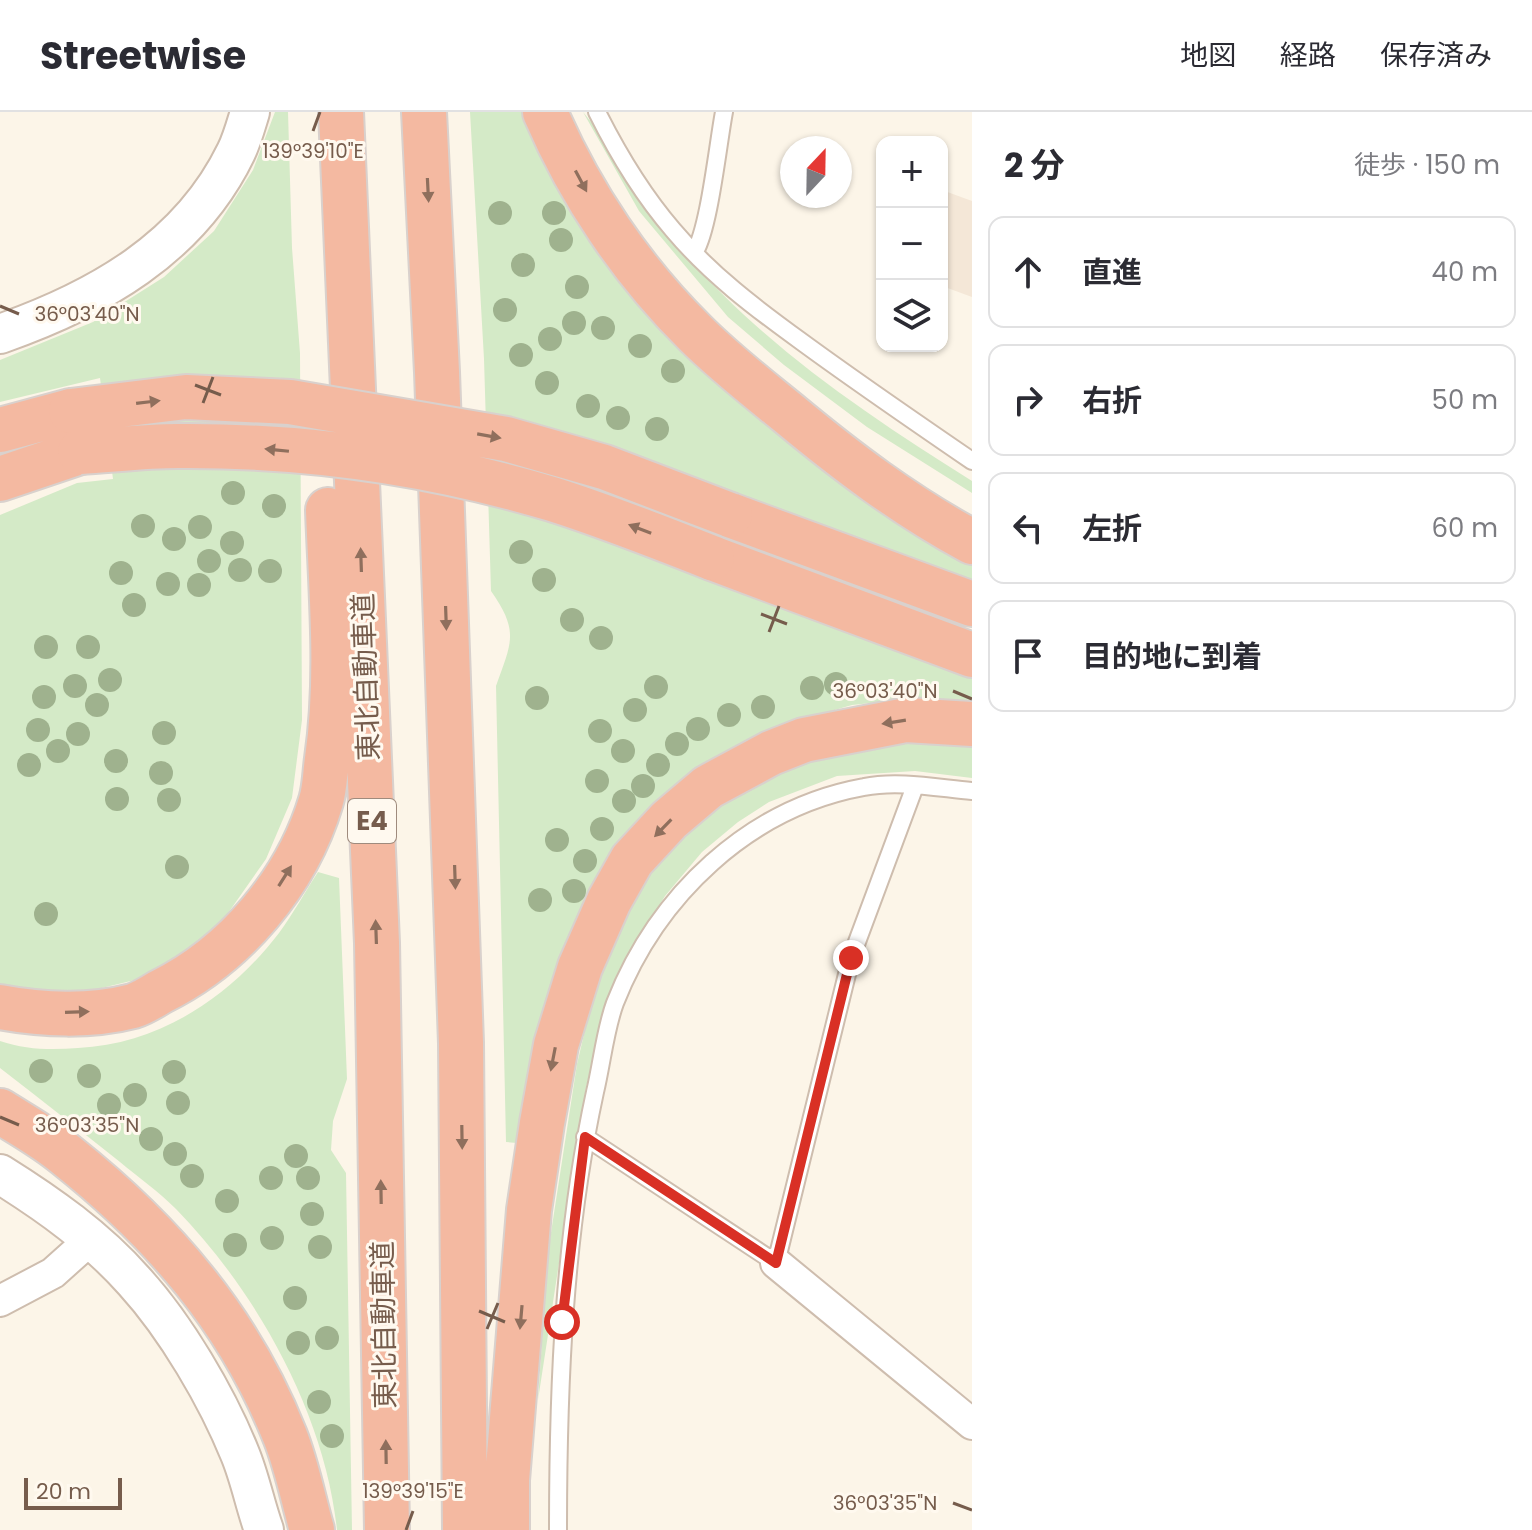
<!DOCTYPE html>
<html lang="ja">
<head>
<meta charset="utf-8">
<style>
	:root { --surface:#fff; --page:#f2f2f3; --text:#2b2b33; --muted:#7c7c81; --line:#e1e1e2 }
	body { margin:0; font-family:Poppins,"Noto Sans JP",sans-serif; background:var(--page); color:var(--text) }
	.controls { position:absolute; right:24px; top:24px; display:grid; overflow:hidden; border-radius:16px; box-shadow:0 2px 6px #0004 }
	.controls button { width:72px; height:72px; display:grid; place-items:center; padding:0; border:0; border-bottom:2px solid var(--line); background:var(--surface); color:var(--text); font:40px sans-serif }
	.compass { position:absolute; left:780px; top:24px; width:72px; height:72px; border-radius:50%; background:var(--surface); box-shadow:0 2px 6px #0004; rotate:22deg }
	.scale { position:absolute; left:24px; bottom:20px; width:98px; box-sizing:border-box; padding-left:8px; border:4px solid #765c4c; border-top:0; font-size:22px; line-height:28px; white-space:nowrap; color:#765c4c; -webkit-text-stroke:6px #fff9ef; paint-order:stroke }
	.stop { position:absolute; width:24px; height:24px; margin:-18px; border:6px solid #d93025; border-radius:50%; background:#fff }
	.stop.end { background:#d93025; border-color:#fff; box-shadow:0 2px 8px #0008 }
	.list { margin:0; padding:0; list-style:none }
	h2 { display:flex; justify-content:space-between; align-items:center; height:104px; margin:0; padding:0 32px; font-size:34px }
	h2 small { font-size:26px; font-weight:400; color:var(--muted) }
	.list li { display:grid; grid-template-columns:52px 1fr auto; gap:24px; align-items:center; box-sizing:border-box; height:112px; margin:0 16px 16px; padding:0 16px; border:2px solid var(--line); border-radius:16px }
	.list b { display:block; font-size:30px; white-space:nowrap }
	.list em { font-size:26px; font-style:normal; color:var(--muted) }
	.icon { flex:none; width:44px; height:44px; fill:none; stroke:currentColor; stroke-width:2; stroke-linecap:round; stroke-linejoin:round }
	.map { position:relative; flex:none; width:972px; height:1418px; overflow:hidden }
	header { display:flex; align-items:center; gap:48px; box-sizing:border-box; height:112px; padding:0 40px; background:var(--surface); border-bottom:2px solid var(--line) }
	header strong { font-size:38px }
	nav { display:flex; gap:44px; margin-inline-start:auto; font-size:28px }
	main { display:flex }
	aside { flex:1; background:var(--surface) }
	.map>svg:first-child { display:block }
	.residential { fill:#f4e7d7 }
	.green { fill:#d4eac7 }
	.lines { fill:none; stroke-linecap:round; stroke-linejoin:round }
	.service-casing { stroke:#cebdae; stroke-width:20 }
	.minor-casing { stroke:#cebdae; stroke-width:34 }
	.tertiary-casing { stroke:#cebdae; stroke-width:42 }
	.motorway-casing { stroke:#d9d1cd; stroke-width:48 }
	.service { stroke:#fff; stroke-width:16 }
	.minor { stroke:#fff; stroke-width:30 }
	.tertiary { stroke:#fff; stroke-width:38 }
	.motorway { stroke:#f4b9a1; stroke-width:44 }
	.motorway-bridge-casing { stroke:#d9d1cd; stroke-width:48; stroke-linecap:butt }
	.motorway-bridge { stroke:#f4b9a1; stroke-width:44 }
	.tree { fill:#9fb28e }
	.oneway { fill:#8f6f5d }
	.route { stroke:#d93025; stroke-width:10 }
	.ticks { fill:none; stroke:#765c4c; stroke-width:3 }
	.labels { text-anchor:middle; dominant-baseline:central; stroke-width:6; stroke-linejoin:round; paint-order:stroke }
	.shield { fill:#fff9ef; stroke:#9f8b7d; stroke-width:2 }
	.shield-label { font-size:26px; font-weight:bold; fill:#765c4c }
	.street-label { font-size:28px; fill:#765c4c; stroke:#fff9ef }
	.ticks-label { font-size:20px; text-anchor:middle; fill:#765c4c; stroke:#fff9ef; stroke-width:6; stroke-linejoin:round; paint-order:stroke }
</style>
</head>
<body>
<header>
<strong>Streetwise</strong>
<nav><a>地図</a><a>経路</a><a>保存済み</a></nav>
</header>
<main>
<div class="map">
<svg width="972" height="1418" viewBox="0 0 972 1418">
	<rect width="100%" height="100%" fill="#fcf5e8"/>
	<path class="residential" d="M 942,78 L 972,89 L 972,185 L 942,174 Z"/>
	<path class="green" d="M 275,0 L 288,0 L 292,136 L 300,241 L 302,608 L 292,686 L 266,747 L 226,804 L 183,843 L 143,866 L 77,882 L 0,877 L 0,403 L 77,371 L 113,367 L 100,266 L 0,290 L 0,248 L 93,210 L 164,165 L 214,119 L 253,58 Z
		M 470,0 L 524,0 L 546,55 L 622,166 L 972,449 L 972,470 L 707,370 L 675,453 L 972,565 L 972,591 L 909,587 L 852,593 L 800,608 L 646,709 L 517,1031 L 506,1030 L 496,574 C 511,531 520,520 491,479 L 484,247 Z
		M 583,0 C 605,25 620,59 639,86 C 653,106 670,125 686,143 C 764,234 871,306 972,369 L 972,381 L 867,315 L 784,253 L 728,205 L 639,99 Z
		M 912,631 L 972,631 L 972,666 L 915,659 L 837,664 L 769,690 L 738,710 L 702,740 L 665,784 L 637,829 L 610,881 L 586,975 L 538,1288 L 548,1140 L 577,952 L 589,901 L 610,836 L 629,795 L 657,753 L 691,713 L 744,675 L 843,636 Z
		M 318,760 L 339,766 L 347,967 L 333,1009 L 331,1038 L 346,1061 L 352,1418 L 337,1418 C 325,1302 257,1180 176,1097 C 159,1080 138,1065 120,1050 C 80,1018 40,987 0,956 L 0,929 C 26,938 52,938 78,936 C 160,932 230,885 279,821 C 293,802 305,780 318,760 Z"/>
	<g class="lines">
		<g class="service-casing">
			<path id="service" d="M 597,0 C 618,42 642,82 673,118 C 710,162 755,196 802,230 C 858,271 915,310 972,349
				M 694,141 C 709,119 718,31 724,0
				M 585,1025 L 776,1151 L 851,846 L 915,674
				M 558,1418 C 558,1271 564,1123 595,980 C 602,951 605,918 615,891 C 657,784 748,696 864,675 C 898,668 938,676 972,679"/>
		</g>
		<g class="minor-casing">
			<path id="minor" d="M 776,1151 L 972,1312
				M 0,1189 L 53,1161 L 91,1127"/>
		</g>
		<g class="tertiary-casing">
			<path id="tertiary" d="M 0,222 C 97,188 189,137 236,40 C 242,28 246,13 250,0
				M 0,1062 C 48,1092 96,1126 134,1169 C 176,1215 217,1285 240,1342 C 250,1366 255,1393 264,1418"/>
		</g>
		<g class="motorway-casing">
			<path id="motorway" d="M 341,0 L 377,831 L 387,1418
				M 424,0 L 437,260 L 461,931 L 465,1418
				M 545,0 C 580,82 632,159 695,221 C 724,250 756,275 788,301 C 847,350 904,393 972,430
				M 0,318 L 71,299
				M 0,367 L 80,340
				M 730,403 L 972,492
				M 712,446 L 972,543
				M 0,895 C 42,903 91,905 133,894 C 142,891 152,885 160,880 C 235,843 297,770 321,689 C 325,676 325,661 327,647 C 339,565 331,480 328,398
				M 0,999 C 22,1013 46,1026 66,1043 C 163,1120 239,1208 285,1324 C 297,1354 303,1387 312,1418
				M 507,1418 L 507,1368 L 529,1098 L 542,1011 L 556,933 L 580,855 L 609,789 L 632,748 L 669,708 L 708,675 L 771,641 L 804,628 L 906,608 L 972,612"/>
		</g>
		<use href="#service" class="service"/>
		<use href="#minor" class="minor"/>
		<use href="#tertiary" class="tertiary"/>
		<use href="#motorway" class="motorway"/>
		<g class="motorway-bridge-casing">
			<path id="motorway-bridge" d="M 71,299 L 186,285 L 290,290 L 506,327 L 604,355 L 730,403
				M 80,340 C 113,338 145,334 178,334 C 303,333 432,351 552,387 C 606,404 659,425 712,446"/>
		</g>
		<use href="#motorway-bridge" class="motorway-bridge"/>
	</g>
	<g class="tree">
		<circle cx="500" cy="101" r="12"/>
		<circle cx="554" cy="101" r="12"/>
		<circle cx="561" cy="128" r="12"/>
		<circle cx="523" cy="153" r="12"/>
		<circle cx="577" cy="175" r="12"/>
		<circle cx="505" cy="198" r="12"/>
		<circle cx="574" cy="211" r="12"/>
		<circle cx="603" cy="216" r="12"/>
		<circle cx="550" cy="227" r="12"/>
		<circle cx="640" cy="234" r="12"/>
		<circle cx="521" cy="243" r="12"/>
		<circle cx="673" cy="259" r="12"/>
		<circle cx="547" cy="271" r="12"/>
		<circle cx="588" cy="294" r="12"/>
		<circle cx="618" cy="306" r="12"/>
		<circle cx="657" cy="317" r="12"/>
		<circle cx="233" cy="381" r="12"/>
		<circle cx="274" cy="394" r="12"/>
		<circle cx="143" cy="414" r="12"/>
		<circle cx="200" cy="415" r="12"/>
		<circle cx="174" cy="427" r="12"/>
		<circle cx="232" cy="431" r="12"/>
		<circle cx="521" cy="440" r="12"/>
		<circle cx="209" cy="449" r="12"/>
		<circle cx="240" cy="458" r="12"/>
		<circle cx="270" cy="459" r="12"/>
		<circle cx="121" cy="461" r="12"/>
		<circle cx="544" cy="468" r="12"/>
		<circle cx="168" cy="472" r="12"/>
		<circle cx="199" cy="473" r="12"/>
		<circle cx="134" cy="493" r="12"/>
		<circle cx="572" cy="508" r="12"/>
		<circle cx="601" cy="526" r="12"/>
		<circle cx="46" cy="535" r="12"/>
		<circle cx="88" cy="535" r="12"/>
		<circle cx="110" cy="568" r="12"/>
		<circle cx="836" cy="572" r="12"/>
		<circle cx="75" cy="574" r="12"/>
		<circle cx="656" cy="575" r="12"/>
		<circle cx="812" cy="576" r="12"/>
		<circle cx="44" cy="585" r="12"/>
		<circle cx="537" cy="586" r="12"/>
		<circle cx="97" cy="593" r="12"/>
		<circle cx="763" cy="595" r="12"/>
		<circle cx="635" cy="598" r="12"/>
		<circle cx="729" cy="603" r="12"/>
		<circle cx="698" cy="617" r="12"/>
		<circle cx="38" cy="618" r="12"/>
		<circle cx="600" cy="619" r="12"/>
		<circle cx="164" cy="621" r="12"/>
		<circle cx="78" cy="622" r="12"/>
		<circle cx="677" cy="632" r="12"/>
		<circle cx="58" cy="639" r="12"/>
		<circle cx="623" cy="639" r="12"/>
		<circle cx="116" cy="649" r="12"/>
		<circle cx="29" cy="653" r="12"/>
		<circle cx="658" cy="653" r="12"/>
		<circle cx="161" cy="661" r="12"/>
		<circle cx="597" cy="669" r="12"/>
		<circle cx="643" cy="674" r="12"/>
		<circle cx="117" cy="687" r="12"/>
		<circle cx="169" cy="688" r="12"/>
		<circle cx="624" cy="689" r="12"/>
		<circle cx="602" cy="717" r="12"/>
		<circle cx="557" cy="728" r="12"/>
		<circle cx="585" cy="749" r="12"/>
		<circle cx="177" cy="755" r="12"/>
		<circle cx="574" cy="779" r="12"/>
		<circle cx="540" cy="788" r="12"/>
		<circle cx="46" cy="802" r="12"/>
		<circle cx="41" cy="959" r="12"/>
		<circle cx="174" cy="960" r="12"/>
		<circle cx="89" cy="964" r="12"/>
		<circle cx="135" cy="983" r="12"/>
		<circle cx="178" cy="991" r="12"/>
		<circle cx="109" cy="993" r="12"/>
		<circle cx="151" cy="1027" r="12"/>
		<circle cx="175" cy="1042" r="12"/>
		<circle cx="296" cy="1044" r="12"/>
		<circle cx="192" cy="1064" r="12"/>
		<circle cx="271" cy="1066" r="12"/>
		<circle cx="308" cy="1066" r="12"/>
		<circle cx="227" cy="1089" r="12"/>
		<circle cx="312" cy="1102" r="12"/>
		<circle cx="272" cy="1126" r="12"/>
		<circle cx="235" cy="1133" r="12"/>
		<circle cx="320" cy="1135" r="12"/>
		<circle cx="295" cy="1186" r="12"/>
		<circle cx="327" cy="1226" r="12"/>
		<circle cx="298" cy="1231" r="12"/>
		<circle cx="319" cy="1290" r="12"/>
		<circle cx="332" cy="1324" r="12"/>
	</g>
	<defs><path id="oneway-solid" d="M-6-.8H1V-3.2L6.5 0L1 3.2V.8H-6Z" transform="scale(2)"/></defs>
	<g class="oneway">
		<use href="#oneway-solid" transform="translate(581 69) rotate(62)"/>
		<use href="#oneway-solid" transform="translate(428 78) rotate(87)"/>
		<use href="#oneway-solid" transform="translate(148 290) rotate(-7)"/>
		<use href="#oneway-solid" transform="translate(489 324) rotate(10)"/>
		<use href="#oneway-solid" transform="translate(277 338) rotate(-174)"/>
		<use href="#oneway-solid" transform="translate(640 417) rotate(-159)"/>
		<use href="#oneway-solid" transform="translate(361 448) rotate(-92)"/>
		<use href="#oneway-solid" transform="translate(446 506) rotate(88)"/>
		<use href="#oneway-solid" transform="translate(894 610) rotate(171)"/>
		<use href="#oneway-solid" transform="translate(663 716) rotate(134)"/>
		<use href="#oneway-solid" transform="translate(285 764) rotate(-58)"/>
		<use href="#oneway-solid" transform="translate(455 765) rotate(88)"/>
		<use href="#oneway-solid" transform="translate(376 820) rotate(-92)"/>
		<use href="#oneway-solid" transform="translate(77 900) rotate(-2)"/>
		<use href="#oneway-solid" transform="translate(553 947) rotate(101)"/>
		<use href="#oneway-solid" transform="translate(462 1025) rotate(89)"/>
		<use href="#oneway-solid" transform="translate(381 1080) rotate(-91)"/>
		<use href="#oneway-solid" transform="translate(521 1205) rotate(95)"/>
		<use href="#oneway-solid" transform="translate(386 1340) rotate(-91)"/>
	</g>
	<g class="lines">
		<path class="route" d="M 562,1210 L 585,1025 L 776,1151 L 851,846"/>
	</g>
	<path class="ticks" d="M 313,19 L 320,0M 0,194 L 19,202M 195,273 L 221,283M 203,291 L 213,265M 761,502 L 787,512M 769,520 L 779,494M 953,579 L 972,587M 0,1005 L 19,1013M 479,1199 L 505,1210M 487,1217 L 498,1191M 953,1391 L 972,1398M 406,1418 L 413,1399"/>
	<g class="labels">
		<rect class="shield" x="348" y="687" width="48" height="44" rx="6"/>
		<g class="shield-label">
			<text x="372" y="709">E4</text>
		</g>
		<g class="street-label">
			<text transform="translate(366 565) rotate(-92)">東北自動車道</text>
			<text transform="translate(384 1213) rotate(-91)">東北自動車道</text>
		</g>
	</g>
	<g class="ticks-label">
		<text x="313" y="46">139°39'10"E</text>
		<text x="87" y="209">36°03'40"N</text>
		<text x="885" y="586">36°03'40"N</text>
		<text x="87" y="1020">36°03'35"N</text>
		<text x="413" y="1386">139°39'15"E</text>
		<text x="885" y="1398">36°03'35"N</text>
	</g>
</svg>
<div class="controls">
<button>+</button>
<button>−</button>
<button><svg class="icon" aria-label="layers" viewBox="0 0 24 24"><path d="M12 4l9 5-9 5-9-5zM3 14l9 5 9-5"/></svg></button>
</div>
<svg class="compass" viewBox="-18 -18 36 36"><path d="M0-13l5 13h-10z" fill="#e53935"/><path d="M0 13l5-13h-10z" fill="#7c7c81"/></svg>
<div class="scale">20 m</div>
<div class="stop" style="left:562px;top:1210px"></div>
<div class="stop end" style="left:851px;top:846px"></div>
</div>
<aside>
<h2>2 分<small>徒歩 · 150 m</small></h2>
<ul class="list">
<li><svg class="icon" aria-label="ahead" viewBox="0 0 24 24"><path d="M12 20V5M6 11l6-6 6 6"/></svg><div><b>直進</b></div><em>40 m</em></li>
<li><svg class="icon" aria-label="right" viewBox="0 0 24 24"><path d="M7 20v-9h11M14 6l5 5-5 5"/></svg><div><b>右折</b></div><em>50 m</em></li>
<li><svg class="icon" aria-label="left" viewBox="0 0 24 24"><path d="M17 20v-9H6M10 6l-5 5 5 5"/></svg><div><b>左折</b></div><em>60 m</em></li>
<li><svg class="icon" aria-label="arrive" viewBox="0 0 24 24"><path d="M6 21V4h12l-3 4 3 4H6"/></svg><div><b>目的地に到着</b></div></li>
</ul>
</aside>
</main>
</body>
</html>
